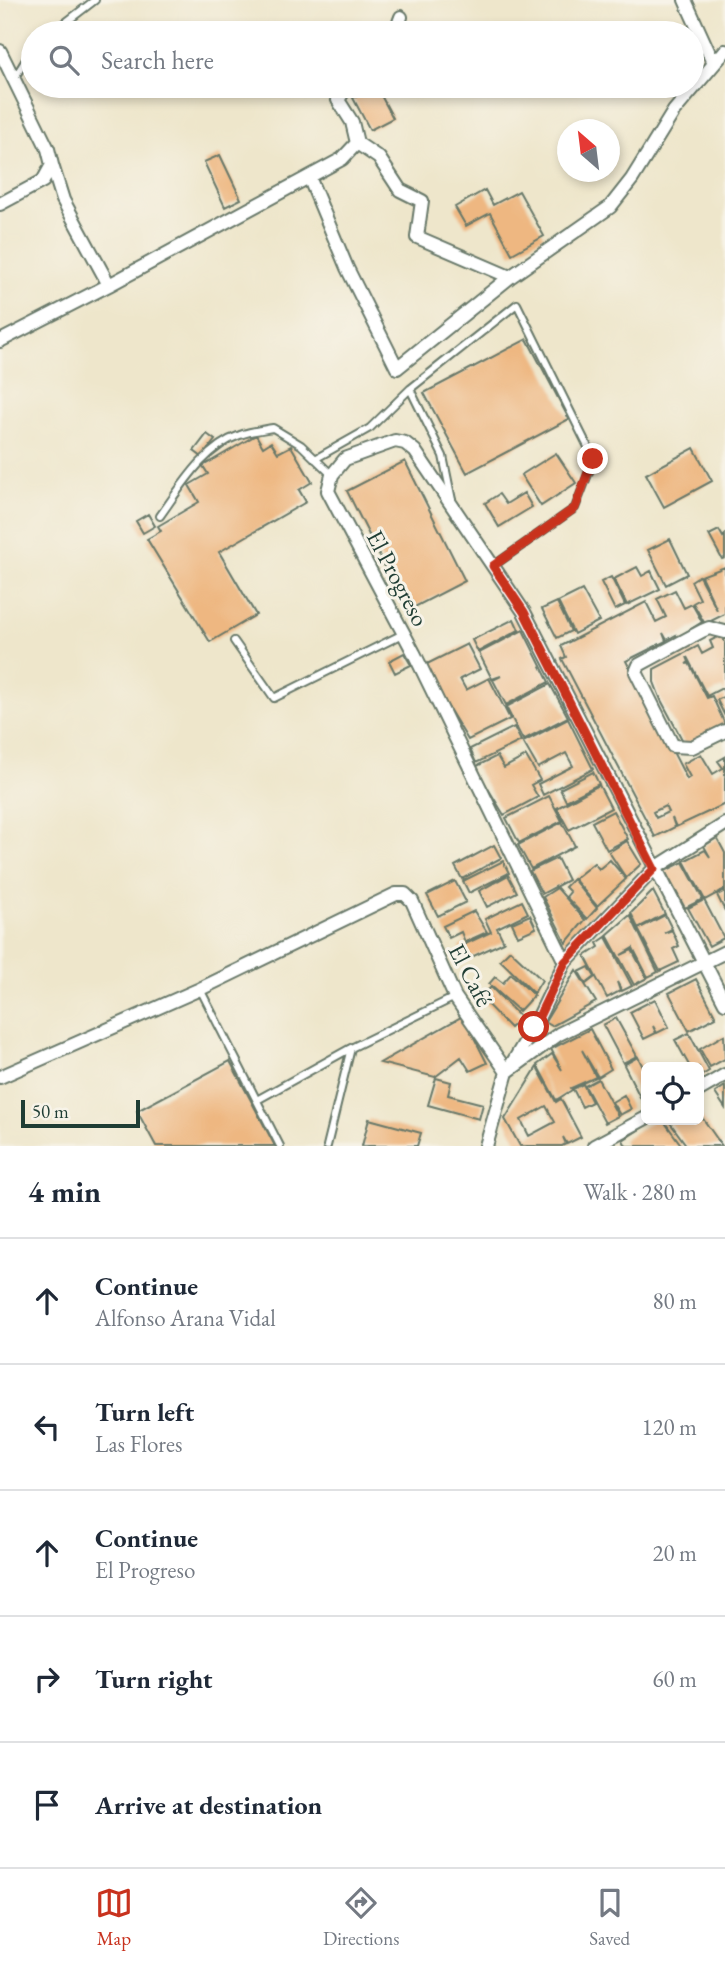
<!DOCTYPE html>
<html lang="en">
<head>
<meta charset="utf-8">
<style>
	:root { --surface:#fff; --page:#f6f6f7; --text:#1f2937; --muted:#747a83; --line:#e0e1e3; --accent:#c8321e }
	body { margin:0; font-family:"EB Garamond",serif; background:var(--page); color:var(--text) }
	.controls { position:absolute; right:21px; bottom:21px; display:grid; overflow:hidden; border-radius:10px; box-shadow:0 4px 10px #0003 }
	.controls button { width:63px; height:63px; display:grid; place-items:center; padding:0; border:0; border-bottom:2px solid var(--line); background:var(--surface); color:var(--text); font:35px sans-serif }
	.compass { position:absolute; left:557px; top:119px; width:63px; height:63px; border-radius:50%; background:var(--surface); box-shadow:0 4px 10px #0003; rotate:332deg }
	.scale { position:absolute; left:21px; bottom:18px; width:119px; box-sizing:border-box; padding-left:7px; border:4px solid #1f3d34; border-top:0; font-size:19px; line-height:24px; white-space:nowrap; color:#1f3d34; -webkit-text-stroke:5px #f7f3e8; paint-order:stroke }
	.stop { position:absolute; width:21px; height:21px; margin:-16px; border:5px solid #c8321e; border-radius:50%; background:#fff }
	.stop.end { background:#c8321e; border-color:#fff; box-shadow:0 2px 7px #0008 }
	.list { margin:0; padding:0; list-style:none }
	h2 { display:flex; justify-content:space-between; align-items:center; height:91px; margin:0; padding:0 28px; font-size:30px }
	h2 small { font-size:23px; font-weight:400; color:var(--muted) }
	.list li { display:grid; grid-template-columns:46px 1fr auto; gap:21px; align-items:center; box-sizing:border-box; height:126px; padding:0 28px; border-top:2px solid var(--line) }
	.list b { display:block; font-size:26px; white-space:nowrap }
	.list p { margin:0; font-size:23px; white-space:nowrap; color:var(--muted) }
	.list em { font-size:23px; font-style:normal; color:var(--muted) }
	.icon { flex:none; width:38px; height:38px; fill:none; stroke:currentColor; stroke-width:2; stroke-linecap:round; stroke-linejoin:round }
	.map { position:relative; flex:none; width:725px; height:1146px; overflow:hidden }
	.search { position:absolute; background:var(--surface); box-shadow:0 4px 10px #0003; left:21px; right:21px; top:21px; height:77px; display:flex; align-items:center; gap:18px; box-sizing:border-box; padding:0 24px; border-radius:38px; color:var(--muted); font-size:26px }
	.sheet { height:721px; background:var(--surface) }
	nav { display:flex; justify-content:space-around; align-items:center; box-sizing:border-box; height:98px; border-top:2px solid var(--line); background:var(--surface); font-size:19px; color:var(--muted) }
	nav a { display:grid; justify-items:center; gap:4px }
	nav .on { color:var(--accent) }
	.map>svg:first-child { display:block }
	.building { fill:#eeb781; fill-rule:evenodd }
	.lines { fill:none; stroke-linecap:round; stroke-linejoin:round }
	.service-casing { stroke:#677869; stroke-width:10 }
	.minor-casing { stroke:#677869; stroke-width:16 }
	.service { stroke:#fff; stroke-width:6 }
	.minor { stroke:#fff; stroke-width:12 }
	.route { stroke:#c8321e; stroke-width:9 }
	.labels { text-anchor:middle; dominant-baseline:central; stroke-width:6; stroke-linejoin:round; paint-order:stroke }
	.street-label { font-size:24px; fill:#1f3d34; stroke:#f7f3e8 }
</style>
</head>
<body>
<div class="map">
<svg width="725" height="1146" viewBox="0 0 725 1146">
	<rect width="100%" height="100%" fill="#f7f3e8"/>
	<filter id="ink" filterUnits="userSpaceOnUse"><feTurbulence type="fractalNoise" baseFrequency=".0143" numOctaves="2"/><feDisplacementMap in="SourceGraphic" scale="14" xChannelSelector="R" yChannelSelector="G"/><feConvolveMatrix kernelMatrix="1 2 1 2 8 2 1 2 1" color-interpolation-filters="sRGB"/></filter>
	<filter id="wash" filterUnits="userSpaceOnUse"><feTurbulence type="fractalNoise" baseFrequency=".00686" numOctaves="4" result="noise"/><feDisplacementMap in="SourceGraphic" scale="28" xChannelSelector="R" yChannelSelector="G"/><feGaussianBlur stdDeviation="1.57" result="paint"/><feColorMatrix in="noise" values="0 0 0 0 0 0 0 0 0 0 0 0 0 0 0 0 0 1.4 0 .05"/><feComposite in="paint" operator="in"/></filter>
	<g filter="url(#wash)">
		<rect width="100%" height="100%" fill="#eee6cb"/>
		<g id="blocks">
			<path class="building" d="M 376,86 L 393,118 L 370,130 L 353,98 Z
				M 220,155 L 241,199 L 225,207 L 204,162 Z
				M 485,190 L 493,205 L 519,191 L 544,236 L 512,254 L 490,213 L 466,226 L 455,207 Z
				M 527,339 L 569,419 L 467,473 L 424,393 Z
				M 207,434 L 215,440 L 202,457 L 194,451 Z
				M 256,435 L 263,447 L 271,442 L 278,453 L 291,446 L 312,482 L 299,490 L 306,502 L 219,552 L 256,615 L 210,642 L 147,539 L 161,531 L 158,526 L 199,502 L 189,485 L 208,474 L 203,466 Z
				M 694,448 L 712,481 L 664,507 L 646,474 Z
				M 556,453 L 576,483 L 541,506 L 521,475 Z
				M 405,461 L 465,581 L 407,611 L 347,491 Z
				M 524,493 L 532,507 L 499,527 L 485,503 L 499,494 L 506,504 Z
				M 148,514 L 155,526 L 143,533 L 136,521 Z
				M 719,530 L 723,537 L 725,535 L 725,558 L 722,559 L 709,535 Z
				M 670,539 L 687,574 L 666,585 L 648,550 Z
				M 637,567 L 642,576 L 651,571 L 660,589 L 627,605 L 614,579 Z
				M 725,567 L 725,614 L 705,624 L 693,603 L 700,599 L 691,581 L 699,576 L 717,610 L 701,576 Z
				M 611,577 L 625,605 L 615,610 L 601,582 Z
				M 582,590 L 599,621 L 574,634 L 558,602 Z
				M 675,590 L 684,608 L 692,604 L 702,622 L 677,638 L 676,635 L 667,640 L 663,633 L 666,641 L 626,661 L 687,779 L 690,777 L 683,764 L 701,754 L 713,774 L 723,768 L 718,761 L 725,757 L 725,804 L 676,827 L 672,818 L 675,827 L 655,837 L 562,659 L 566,657 L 561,646 L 646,602 L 656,622 L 666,617 L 657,599 ZM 665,806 L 668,812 L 656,818 L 653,812 Z
				M 557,602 L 571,631 L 557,638 L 542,609 Z
				M 514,619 L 519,630 L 478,652 L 472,640 Z
				M 523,630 L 549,682 L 506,705 L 493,680 L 501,676 L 492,679 L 479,653 Z
				M 721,635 L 725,642 L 725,694 L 722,688 L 707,696 L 687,657 L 689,662 L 686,664 L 689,663 L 707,698 L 712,696 L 725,724 L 685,745 L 661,700 L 654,682 L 654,669 L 698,646 L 702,654 L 713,648 L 710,641 Z
				M 467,644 L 480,669 L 460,679 L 466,690 L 489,678 L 510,719 L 468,740 L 423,666 Z
				M 404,653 L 411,665 L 395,673 L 389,661 Z
				M 550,684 L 568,717 L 523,740 L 506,707 Z
				M 725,696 L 725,716 L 717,700 Z
				M 568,719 L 593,769 L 543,795 L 538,784 L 573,766 L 566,753 L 538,768 L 523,742 Z
				M 514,727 L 521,741 L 476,763 L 470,749 Z
				M 497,756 L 504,768 L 526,756 L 540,780 L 531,785 L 538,797 L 504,815 L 475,767 Z
				M 593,772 L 599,784 L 566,801 L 560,789 Z
				M 599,785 L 611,808 L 569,830 L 557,808 Z
				M 549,796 L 562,821 L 519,843 L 506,818 Z
				M 613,811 L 628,839 L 607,850 L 592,822 Z
				M 562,822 L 575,846 L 531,869 L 518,845 Z
				M 717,838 L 725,853 L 725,889 L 705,900 L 684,861 L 705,850 L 710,857 L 704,846 Z
				M 627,841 L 641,864 L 626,878 L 609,852 Z
				M 494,845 L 501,858 L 462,879 L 455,866 Z
				M 557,858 L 568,880 L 542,894 L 530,871 Z
				M 610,860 L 626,879 L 597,906 L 574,879 L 594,863 L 599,869 Z
				M 503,861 L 509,873 L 469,893 L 463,881 Z
				M 683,862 L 703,899 L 685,908 L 665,871 Z
				M 508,875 L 517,892 L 487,907 L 479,891 Z
				M 573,879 L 597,908 L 587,919 L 566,897 L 570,892 L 565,887 Z
				M 455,881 L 466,902 L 438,916 L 427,895 Z
				M 557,888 L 585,920 L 566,943 L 543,897 Z
				M 653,891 L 665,914 L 638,928 L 631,913 Z
				M 725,891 L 725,911 L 717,895 Z
				M 704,900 L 724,938 L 709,946 L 688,908 Z
				M 522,901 L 528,913 L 497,928 L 504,942 L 465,960 L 459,947 L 491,932 L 485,919 Z
				M 474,911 L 487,932 L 465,942 L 461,932 L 449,938 L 443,926 Z
				M 530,915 L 536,928 L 518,936 L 512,923 Z
				M 630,915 L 658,972 L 648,977 L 633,948 L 621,955 L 632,950 L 647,978 L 634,985 L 607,935 Z
				M 665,915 L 672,929 L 664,933 L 672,930 L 679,946 L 673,949 L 679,962 L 660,971 L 638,929 Z
				M 606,937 L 632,986 L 622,991 L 617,982 L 620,991 L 607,998 L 585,956 L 599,947 L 597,943 Z
				M 510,950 L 542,980 L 534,993 L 500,960 Z
				M 589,967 L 595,977 L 586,984 L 579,972 Z
				M 576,970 L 596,1002 L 552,1026 L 545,1022 Z
				M 511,974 L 534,995 L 519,1011 L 489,984 L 495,977 L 503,983 Z
				M 696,979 L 716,1017 L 689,1031 L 669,993 Z
				M 491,987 L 521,1018 L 510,1028 L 481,998 Z
				M 655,999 L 669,1027 L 657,1033 L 653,1026 L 656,1033 L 644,1039 L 630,1012 Z
				M 463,1016 L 487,1063 L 470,1071 L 461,1057 L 435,1077 L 380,1063 Z
				M 616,1018 L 637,1056 L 623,1063 L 603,1025 Z
				M 590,1029 L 611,1069 L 598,1077 L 582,1050 L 596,1077 L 571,1088 L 572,1090 L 556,1100 L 537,1065 L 552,1054 L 562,1070 L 551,1049 Z
				M 689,1033 L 709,1071 L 699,1077 L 699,1067 L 690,1067 L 675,1040 Z
				M 724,1035 L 725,1059 L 710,1067 L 700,1049 Z
				M 638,1057 L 646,1073 L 646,1101 L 643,1103 L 624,1065 Z
				M 230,1061 L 275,1146 L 156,1146 L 137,1111 Z
				M 537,1067 L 556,1102 L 561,1099 L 581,1137 L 567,1144 L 563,1137 L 566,1144 L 562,1146 L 520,1146 L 505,1119 ZM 546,1106 L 555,1122 L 529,1136 L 521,1120 Z
				M 436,1078 L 451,1082 L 448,1095 L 483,1104 L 479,1119 L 428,1105 Z
				M 598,1079 L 618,1116 L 605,1123 L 585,1086 Z
				M 583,1084 L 592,1102 L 582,1107 L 573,1089 Z
				M 725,1086 L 725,1108 L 715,1093 Z
				M 624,1095 L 631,1109 L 620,1115 L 612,1102 Z
				M 699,1113 L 722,1146 L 687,1146 L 668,1120 L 699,1120 Z
				M 369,1119 L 421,1133 L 417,1146 L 362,1146 Z
				M 654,1120 L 663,1120 L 682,1146 L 626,1146 L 623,1140 Z"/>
		</g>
	</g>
	<g filter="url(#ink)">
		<use href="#blocks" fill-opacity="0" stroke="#677869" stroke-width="2"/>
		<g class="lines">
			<g class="service-casing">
				<path id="service" d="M 52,33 L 95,0
					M 14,79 L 33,48
					M 315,459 L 370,428 L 410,389
					M 452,500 L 443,456 L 410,389 L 517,304 L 594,459 L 575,508 L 493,566
					M 160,516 C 181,487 204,447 240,435 C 250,431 262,430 273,428 L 301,445 L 332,475
					M 234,641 L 274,698 L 403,634
					M 200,989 L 280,1146
					M 257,1100 L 351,1048 L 455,997
					M 327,1146 L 351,1048"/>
			</g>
			<g class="minor-casing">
				<path id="minor" d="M 685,0 L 714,64
					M 395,33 L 401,17
					M 0,51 L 48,149 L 52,165 L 43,181 L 0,204
					M 309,177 L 347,268 L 397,368 L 510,277 L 417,237 L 422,201 L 400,190 L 379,158 L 357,143
					M 510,277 L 610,207 L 632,179 L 674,111 L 725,51
					M 109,285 L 342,159 L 357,143 L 352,122 L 338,100 L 347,86
					M 0,341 L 109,285 L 63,200 L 52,165
					M 725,632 L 709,628 L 702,631 L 639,665 L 636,672 L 673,746 L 692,747 L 725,731
					M 565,962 L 414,653 L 328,491 L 332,475 L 345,459 L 395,441 L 405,443 L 415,451 L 524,612 L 725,1003
					M 0,1077 L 200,989 L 396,894 L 405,894 L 412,901 L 455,997 L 507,1072 L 559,1034 L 725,952
					M 699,1090 L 725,1075
					M 486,1146 L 507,1072 L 534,1027 L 565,962 L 654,869 L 725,824
					M 594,1146 L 646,1118"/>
			</g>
			<use href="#service" class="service"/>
			<use href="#minor" class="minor"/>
		</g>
	</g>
	<g class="lines" filter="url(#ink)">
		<path class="route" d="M 534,1027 L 565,962 L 654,869 L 524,612 L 493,566 L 575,508 L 593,459"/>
	</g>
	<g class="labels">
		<g class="street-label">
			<text transform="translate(398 578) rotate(62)">El Progreso</text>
			<text transform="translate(471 975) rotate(62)">El Café</text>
		</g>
	</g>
</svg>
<div class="controls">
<button><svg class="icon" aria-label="locate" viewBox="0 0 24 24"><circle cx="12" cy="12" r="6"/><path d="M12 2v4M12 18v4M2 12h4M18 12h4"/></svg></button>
</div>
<svg class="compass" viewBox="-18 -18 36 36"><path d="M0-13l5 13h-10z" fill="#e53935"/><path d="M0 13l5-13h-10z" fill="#747a83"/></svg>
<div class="scale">50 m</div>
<div class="stop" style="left:534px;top:1027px"></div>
<div class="stop end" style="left:593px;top:459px"></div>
<div class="search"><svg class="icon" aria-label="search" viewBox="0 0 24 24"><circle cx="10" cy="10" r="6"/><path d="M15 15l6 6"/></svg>Search here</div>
</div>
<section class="sheet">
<h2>4 min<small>Walk · 280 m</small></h2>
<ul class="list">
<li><svg class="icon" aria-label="ahead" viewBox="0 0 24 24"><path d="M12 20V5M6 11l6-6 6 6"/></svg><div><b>Continue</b><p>Alfonso Arana Vidal</p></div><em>80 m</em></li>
<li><svg class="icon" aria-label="left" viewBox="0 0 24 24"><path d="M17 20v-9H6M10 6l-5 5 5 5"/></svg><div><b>Turn left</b><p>Las Flores</p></div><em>120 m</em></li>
<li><svg class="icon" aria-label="ahead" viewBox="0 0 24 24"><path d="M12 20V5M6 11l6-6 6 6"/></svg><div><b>Continue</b><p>El Progreso</p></div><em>20 m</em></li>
<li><svg class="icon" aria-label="right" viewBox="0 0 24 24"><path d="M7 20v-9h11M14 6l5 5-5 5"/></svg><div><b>Turn right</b></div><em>60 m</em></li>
<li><svg class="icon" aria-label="arrive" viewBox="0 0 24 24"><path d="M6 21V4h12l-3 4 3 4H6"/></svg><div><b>Arrive at destination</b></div></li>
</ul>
</section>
<nav>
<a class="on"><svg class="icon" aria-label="map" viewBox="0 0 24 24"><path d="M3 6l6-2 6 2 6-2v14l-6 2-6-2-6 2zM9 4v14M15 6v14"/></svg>Map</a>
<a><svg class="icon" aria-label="directions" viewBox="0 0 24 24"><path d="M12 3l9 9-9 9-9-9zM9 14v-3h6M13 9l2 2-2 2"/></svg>Directions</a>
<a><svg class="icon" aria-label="saved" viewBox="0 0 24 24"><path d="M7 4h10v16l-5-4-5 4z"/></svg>Saved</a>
</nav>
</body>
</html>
